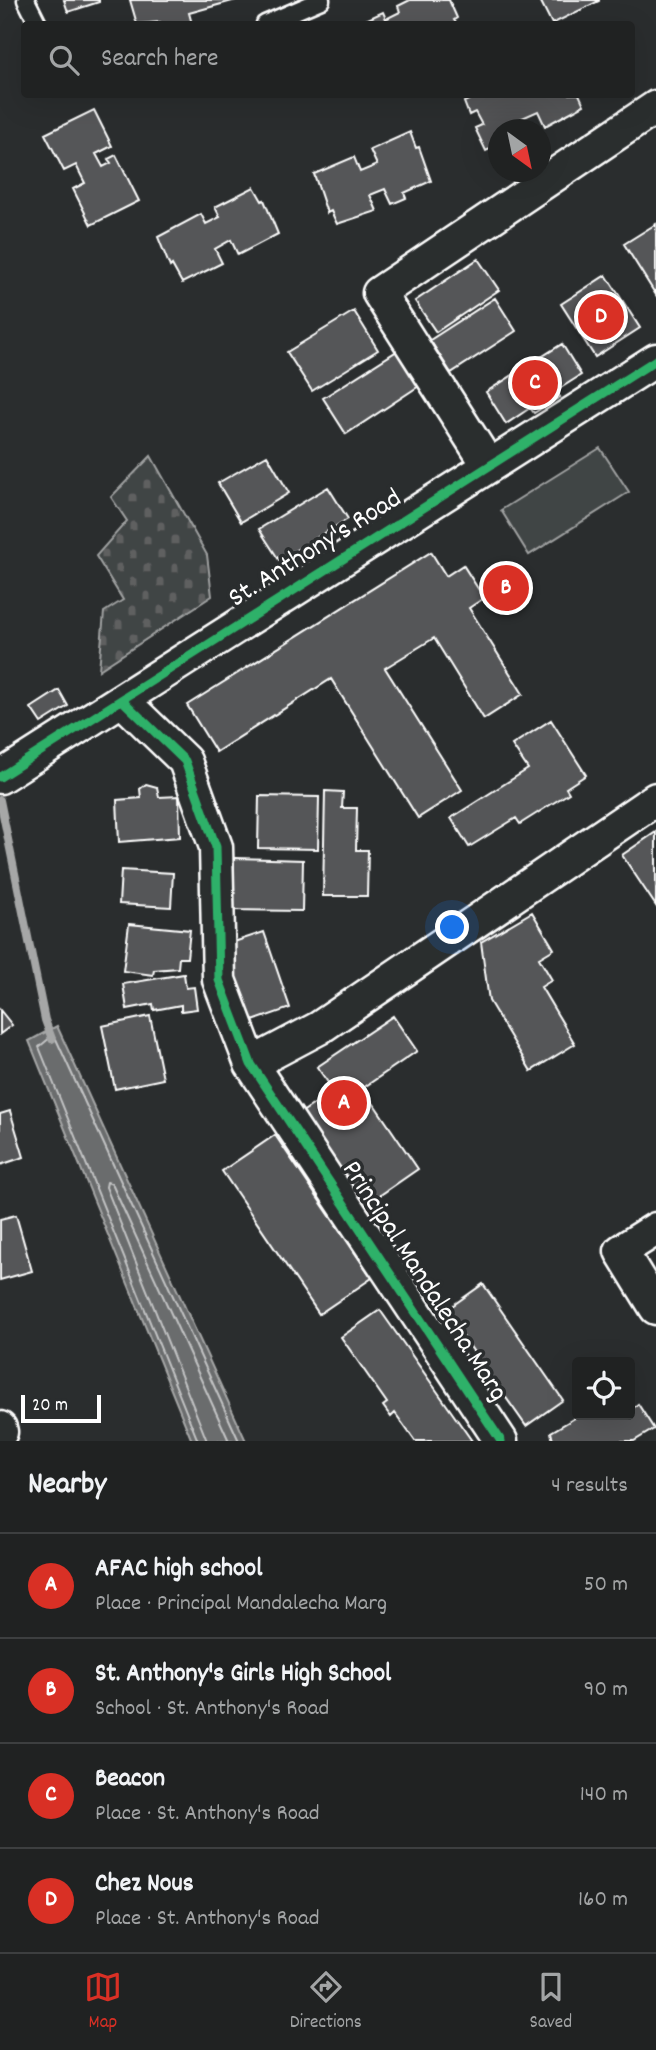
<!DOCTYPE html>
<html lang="en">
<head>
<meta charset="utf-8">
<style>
	:root { --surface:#202222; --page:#2d2f2f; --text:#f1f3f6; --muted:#a2a4a5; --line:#3d3f40; --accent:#d93025 }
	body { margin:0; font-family:Dekko,sans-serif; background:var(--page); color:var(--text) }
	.controls { position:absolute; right:21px; bottom:21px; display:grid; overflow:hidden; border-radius:7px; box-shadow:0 7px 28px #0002 }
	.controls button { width:63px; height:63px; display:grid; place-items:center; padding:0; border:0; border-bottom:2px solid var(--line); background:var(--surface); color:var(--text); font:35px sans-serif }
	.compass { position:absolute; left:488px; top:119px; width:63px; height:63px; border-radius:50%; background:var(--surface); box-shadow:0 7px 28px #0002; rotate:147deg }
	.scale { position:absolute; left:21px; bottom:18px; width:80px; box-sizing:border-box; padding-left:7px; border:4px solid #fff; border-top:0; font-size:19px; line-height:24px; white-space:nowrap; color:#fff; -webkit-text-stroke:5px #2a2d2e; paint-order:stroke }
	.you { position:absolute; left:453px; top:928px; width:24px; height:24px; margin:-18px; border:5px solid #fff; border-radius:50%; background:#1a73e8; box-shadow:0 0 0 10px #1a73e833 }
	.badge { display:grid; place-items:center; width:46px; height:46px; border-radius:50%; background:var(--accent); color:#fff; font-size:23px; font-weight:700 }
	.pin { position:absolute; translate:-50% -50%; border:4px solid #fff; box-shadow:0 2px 7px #0006 }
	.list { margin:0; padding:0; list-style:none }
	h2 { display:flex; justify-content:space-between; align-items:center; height:91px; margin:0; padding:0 28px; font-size:30px }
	h2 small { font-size:23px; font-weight:400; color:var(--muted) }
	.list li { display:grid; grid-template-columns:46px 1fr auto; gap:21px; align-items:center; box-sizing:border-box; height:105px; padding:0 28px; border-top:2px solid var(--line) }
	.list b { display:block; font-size:26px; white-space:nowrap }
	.list p { margin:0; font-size:23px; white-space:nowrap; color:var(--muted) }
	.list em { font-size:23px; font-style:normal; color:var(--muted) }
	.icon { flex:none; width:38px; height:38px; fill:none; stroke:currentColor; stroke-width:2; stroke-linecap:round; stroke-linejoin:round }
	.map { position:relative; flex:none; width:656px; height:1441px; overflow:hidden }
	.search { position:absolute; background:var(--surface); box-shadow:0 7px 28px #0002; left:21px; right:21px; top:21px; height:77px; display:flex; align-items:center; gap:18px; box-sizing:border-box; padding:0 24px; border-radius:7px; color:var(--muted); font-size:26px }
	.sheet { height:511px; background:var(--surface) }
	nav { display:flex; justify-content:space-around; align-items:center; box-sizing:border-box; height:98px; border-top:2px solid var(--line); background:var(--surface); font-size:19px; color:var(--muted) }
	nav a { display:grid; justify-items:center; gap:4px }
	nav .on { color:var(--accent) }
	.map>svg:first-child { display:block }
	.cemetery { fill:url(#cemetery-stones); stroke:#a0a2a2; stroke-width:2 }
	.pitch { fill:#414445; stroke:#a0a2a2; stroke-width:2 }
	.water { fill:#6a6c6d; stroke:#a6a7a7; stroke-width:2 }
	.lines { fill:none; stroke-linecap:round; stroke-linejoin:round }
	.shore { stroke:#c3c4c5; stroke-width:2 }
	.stream { stroke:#a6a7a7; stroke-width:8 }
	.building { fill:#555758; stroke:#fff; stroke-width:2 }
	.service-casing { stroke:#fff; stroke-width:21 }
	.minor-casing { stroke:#fff; stroke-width:37 }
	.service { stroke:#2a2d2e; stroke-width:16 }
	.minor { stroke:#2a2d2e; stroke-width:32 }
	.cycleway-casing { stroke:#2a2d2e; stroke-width:13 }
	.cycleway { stroke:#2db169; stroke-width:9 }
	.labels { text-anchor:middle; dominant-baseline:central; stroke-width:7; stroke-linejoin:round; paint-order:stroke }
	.street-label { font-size:28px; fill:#fff; stroke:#2a2d2e }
</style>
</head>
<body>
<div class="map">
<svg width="656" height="1441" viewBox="0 0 656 1441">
	<defs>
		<pattern id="cemetery-stones" width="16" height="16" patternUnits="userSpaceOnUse" patternTransform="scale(1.75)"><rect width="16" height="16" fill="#414445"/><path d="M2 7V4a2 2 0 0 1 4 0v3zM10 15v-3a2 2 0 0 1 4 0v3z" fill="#5e6061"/></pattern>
	</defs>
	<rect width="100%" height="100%" fill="#2a2d2e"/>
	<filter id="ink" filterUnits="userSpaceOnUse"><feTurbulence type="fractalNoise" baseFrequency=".0143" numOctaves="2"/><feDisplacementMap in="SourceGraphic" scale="14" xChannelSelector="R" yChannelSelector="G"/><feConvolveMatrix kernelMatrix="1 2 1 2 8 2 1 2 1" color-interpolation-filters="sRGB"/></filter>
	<g filter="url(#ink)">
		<path class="cemetery" d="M 151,456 L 207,555 L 212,596 L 99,670 L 104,612 L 123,600 L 96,556 L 127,521 L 111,497 Z"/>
		<path class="pitch" d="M 600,448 L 629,492 L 529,555 L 501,510 Z"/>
		<path class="water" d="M 57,1026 L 246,1441 L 192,1441 L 29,1041 Z"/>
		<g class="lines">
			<path class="shore" d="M 198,1441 L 39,1047 L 51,1037 L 56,1039 L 239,1441
				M 207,1441 L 106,1187 L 107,1182 L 112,1184 L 229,1441"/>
			<path class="stream" d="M 0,800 L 45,1020 L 52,1039"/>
		</g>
		<path class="building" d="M 64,0 L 99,0 L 99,2 L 68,12 Z
			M 130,0 L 236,0 L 189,13 L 192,24 L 161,24 L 160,22 L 137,24 Z
			M 410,0 L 449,0 L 457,18 L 454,20 L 457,24 L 357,24 L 383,12 L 386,19 L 400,12 L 398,6 Z
			M 540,0 L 599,0 L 599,1 L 552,24 Z
			M 481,94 L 579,94 L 584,105 L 545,126 L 538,111 L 520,119 L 525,130 L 498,130 L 498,145 L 486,151 L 475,128 L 482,125 L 475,112 L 469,115 L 464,102 Z
			M 94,110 L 112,146 L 96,154 L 103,167 L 111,163 L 108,159 L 116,155 L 139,201 L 91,225 L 73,189 L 85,183 L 76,165 L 64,171 L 45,134 Z
			M 410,132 L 416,148 L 419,147 L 431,181 L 404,193 L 406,198 L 392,204 L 385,189 L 370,195 L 377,211 L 337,224 L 331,211 L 327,213 L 314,174 L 354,157 L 360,172 L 377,165 L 370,150 Z
			M 254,187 L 262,201 L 264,200 L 278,234 L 238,255 L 231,240 L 215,249 L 222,263 L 182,283 L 172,265 L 170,267 L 158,237 L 201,214 L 206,224 L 220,217 L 215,207 Z
			M 656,224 L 656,295 L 624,244 Z
			M 478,259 L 499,290 L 436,332 L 415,301 Z
			M 606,275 L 640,328 L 595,357 L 561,304 Z
			M 495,298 L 516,331 L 451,373 L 430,340 Z
			M 354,311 L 378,350 L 312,391 L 287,352 Z
			M 562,344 L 581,375 L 556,391 L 560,397 L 534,413 L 530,408 L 506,424 L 486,392 Z
			M 397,351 L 419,386 L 346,434 L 323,398 Z
			M 267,455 L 289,493 L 241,522 L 218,483 Z
			M 328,487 L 348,519 L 279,560 L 259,529 Z
			M 431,552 L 446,576 L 463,565 L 484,598 L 469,608 L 523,694 L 484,719 L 434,638 L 385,668 L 462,790 L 418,818 L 331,679 L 216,752 L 187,705 Z
			M 59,690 L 68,706 L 41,723 L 31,708 Z
			M 551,720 L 586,775 L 566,788 L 569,793 L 520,824 L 516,818 L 469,847 L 451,818 L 528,769 L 512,745 Z
			M 146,784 L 157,787 L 159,797 L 179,796 L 180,837 L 119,842 L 117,800 L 141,798 L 140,789 Z
			M 325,791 L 343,792 L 342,808 L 357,808 L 356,850 L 368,850 L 367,896 L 323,896 Z
			M 259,796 L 319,797 L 318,849 L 258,848 Z
			M 656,832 L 656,906 L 622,855 Z
			M 234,858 L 303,860 L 302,911 L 233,910 Z
			M 121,870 L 173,873 L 171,907 L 119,904 Z
			M 532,912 L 554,949 L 539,958 L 552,980 L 541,987 L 575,1044 L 531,1071 L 489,1001 L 481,942 Z
			M 129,924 L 190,930 L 187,958 L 179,958 L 178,968 L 154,970 L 153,975 L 123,971 Z
			M 264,932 L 290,1008 L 247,1023 L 222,946 Z
			M 184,974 L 186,988 L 194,987 L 197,1009 L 181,1011 L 181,1005 L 154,1010 L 153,1004 L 127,1009 L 123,984 Z
			M 0,1010 L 12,1025 L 0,1034 Z
			M 150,1016 L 163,1079 L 115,1089 L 102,1026 Z
			M 393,1016 L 417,1051 L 363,1088 L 418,1169 L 360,1209 L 296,1116 L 334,1091 L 317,1067 Z
			M 10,1111 L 24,1157 L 0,1165 L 0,1114 Z
			M 275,1135 L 372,1278 L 319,1314 L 222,1171 Z
			M 16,1215 L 32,1271 L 0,1280 L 0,1219 Z
			M 483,1284 L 563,1400 L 526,1426 L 445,1311 Z
			M 380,1310 L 472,1441 L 415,1441 L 395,1413 L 391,1417 L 383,1406 L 387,1403 L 341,1337 Z
			M 630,1403 L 633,1408 L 638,1404 L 654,1429 L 634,1441 L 553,1441 L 551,1432 L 580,1415 L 630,1415 Z"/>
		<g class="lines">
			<g class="service-casing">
				<path id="service" d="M 26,0 L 38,24
					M 265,24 L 321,0"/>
			</g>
			<g class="minor-casing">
				<path id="minor" d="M 489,466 L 379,293 L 656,107
					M 122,700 L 185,761 L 216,847 L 219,980 L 251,1064 L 501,1441
					M 0,777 L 656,360
					M 251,1064 L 319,1028 L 656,799
					M 656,1229 L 621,1251 L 656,1308
					M 0,1428 L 1,1432"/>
			</g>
			<use href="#service" class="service"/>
			<use href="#minor" class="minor"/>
			<g class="cycleway-casing">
				<path id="cycleway" d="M 122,700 L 185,761 L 216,847 L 219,980 L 251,1064 L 501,1441
					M 0,777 L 656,360"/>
			</g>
			<use href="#cycleway" class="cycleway"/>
		</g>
	</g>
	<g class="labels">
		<g class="street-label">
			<text transform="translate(316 550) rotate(-32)">St. Anthony's Road</text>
			<text transform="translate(423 1282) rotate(57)">Principal Mandalecha Marg</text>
		</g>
	</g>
</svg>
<div class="controls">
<button><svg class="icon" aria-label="locate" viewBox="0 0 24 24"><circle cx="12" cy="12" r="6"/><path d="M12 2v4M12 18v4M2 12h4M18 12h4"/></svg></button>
</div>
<svg class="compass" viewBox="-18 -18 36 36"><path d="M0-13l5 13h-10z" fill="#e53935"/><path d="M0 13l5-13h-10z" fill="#a2a4a5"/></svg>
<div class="scale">20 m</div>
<div class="you"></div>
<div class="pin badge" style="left:344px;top:1103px">A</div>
<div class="pin badge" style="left:506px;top:588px">B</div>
<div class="pin badge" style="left:535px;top:383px">C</div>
<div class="pin badge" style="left:601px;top:317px">D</div>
<div class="search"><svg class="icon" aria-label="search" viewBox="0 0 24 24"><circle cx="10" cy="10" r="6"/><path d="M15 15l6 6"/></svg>Search here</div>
</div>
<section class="sheet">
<h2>Nearby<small>4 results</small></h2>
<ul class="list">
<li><span class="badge">A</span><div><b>AFAC high school</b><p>Place · Principal Mandalecha Marg</p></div><em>50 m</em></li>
<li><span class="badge">B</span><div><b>St. Anthony's Girls High School</b><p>School · St. Anthony's Road</p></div><em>90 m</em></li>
<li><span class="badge">C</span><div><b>Beacon</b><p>Place · St. Anthony's Road</p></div><em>140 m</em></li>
<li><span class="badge">D</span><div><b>Chez Nous</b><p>Place · St. Anthony's Road</p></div><em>160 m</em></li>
</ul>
</section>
<nav>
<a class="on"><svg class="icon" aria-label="map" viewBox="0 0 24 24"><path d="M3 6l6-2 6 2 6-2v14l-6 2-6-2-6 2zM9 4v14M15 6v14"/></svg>Map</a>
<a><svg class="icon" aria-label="directions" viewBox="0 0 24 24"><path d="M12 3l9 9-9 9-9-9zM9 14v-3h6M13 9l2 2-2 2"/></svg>Directions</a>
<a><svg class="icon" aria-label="saved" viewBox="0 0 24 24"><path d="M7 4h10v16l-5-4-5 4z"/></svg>Saved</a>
</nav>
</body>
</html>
